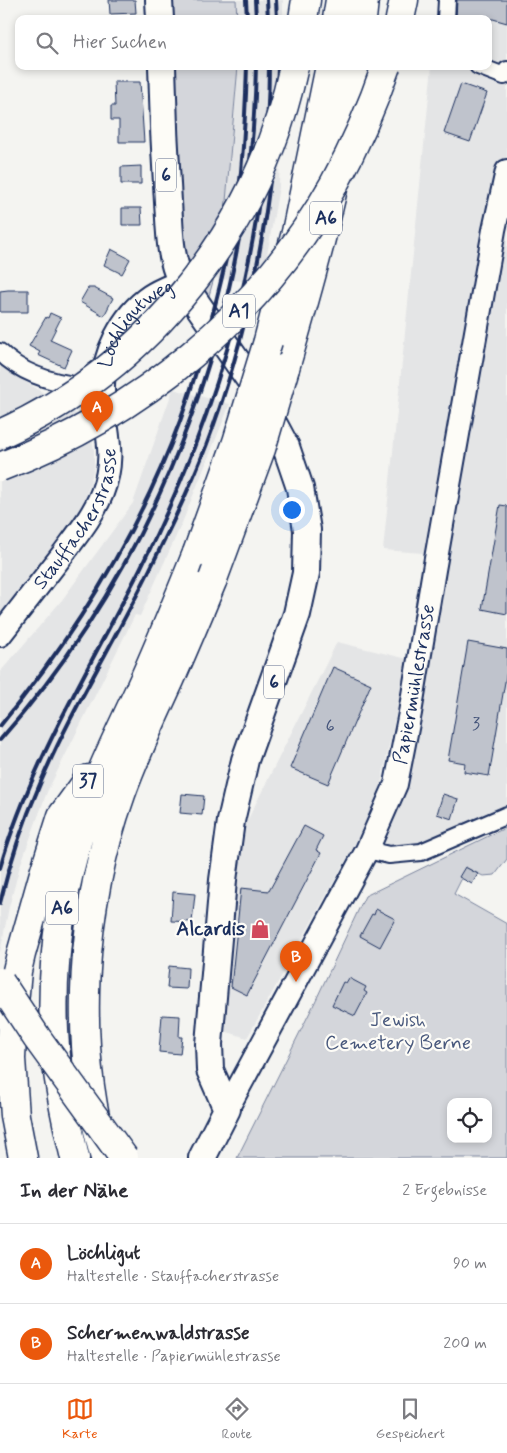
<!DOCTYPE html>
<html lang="de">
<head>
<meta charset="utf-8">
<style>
	:root { --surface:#fff; --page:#f2f2f3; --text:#2b2b33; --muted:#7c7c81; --line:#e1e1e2; --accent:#ea580c }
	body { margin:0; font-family:Mynerve,sans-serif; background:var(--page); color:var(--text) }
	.controls { position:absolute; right:15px; bottom:15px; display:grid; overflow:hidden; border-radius:10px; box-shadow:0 2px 8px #0003 }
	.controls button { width:45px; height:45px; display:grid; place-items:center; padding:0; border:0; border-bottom:1px solid var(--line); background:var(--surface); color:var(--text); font:25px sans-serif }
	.you { position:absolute; left:291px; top:509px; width:18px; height:18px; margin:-12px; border:4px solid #fff; border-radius:50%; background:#1a73e8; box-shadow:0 0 0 8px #1a73e833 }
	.badge { display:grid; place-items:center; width:32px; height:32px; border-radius:50%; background:var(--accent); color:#fff; font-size:16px; font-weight:700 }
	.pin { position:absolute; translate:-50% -41px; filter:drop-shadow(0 1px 2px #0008) }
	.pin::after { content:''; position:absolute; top:26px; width:18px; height:15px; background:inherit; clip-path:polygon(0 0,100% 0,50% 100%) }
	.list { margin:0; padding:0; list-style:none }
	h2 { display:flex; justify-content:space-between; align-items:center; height:65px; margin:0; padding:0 20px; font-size:21px }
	h2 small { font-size:16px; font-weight:400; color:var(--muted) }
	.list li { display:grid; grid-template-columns:32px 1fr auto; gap:15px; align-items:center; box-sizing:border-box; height:80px; padding:0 20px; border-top:1px solid var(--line) }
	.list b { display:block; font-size:19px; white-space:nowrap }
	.list p { margin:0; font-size:16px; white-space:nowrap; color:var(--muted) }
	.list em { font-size:16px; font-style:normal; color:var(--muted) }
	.icon { flex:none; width:28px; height:28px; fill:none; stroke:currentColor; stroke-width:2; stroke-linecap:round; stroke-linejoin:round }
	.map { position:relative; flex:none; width:507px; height:1158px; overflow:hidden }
	.search { position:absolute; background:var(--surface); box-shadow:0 2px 8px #0003; left:15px; right:15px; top:15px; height:55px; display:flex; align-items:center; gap:12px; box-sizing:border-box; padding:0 18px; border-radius:10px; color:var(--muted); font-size:19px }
	.sheet { height:225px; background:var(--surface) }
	nav { display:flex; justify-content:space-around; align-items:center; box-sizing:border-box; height:70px; border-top:1px solid var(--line); background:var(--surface); font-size:14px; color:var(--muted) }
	nav a { display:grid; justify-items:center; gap:2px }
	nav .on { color:var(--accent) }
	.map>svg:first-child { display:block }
	.built { fill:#e4e5e6 }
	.green { fill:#d4d6db; stroke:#78829c; fill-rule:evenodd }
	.building { fill:#bfc3cc; stroke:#1b2f5e }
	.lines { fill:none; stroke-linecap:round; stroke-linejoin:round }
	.street-casing { stroke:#1b2f5e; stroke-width:20 }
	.secondary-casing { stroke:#1b2f5e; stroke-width:26 }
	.primary-casing { stroke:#1b2f5e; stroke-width:30 }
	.highway-casing { stroke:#1b2f5e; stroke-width:31 }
	.street { stroke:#fdfcf7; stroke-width:16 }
	.secondary { stroke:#fdfcf7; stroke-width:22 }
	.primary { stroke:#fdfcf7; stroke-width:26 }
	.highway { stroke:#fdfcf7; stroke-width:28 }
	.rail { stroke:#1b2f5e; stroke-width:4 }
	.highway-bridge-casing { stroke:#1b2f5e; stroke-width:31; stroke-linecap:butt }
	.highway-bridge { stroke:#fdfcf7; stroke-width:28 }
	.labels { text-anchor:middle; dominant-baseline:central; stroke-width:4.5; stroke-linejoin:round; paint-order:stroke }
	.number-label { font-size:18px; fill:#44547a }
	.shield { fill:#fdfcf7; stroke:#5f6c8c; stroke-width:1 }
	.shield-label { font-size:19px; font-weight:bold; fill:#1b2f5e }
	.street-label { font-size:20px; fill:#1b2f5e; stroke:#fdfcf7 }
	.poi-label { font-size:20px; font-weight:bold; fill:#1b2f5e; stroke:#fdfcf7; text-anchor:end }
	.park-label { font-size:20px; fill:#49597d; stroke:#fdfcf7 }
</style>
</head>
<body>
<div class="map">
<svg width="507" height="1158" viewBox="0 0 507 1158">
	<rect width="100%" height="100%" fill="#f4f4f1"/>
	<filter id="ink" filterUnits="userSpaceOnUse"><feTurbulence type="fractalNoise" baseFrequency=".02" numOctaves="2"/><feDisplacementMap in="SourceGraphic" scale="10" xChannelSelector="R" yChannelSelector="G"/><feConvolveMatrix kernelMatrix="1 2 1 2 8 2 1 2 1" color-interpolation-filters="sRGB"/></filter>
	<g filter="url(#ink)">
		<path class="built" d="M 236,0 L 283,0 L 283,19 L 237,19 Z
			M 439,0 L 507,0 L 507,815 L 431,849 L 367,850 L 386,808 L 436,554 L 383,550 L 432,66 L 488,66 L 488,19 L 437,19 Z
			M 238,66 L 282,66 L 279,187 L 262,283 L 214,278 L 229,178 Z
			M 0,361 L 26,382 L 89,422 L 94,450 L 94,468 L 90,484 L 80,513 L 57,546 L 27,580 L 20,593 L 0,617 Z
			M 173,389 L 230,404 L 182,523 L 140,616 L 135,615 L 47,792 L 20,866 L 9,907 L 0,953 L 0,672 L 62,600 L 133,503 Z
			M 337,642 L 408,659 L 376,806 L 247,1038 L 221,1030 L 242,831 Z"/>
		<path class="green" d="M 168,0 L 236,0 L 237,19 L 169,19 Z
			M 171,66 L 238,66 L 226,201 L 214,278 L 208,299 L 186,263 L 184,253 Z
			M 507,827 L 507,859 L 495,875 L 483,876 L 467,868 L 454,894 L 507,924 L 507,1158 L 237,1158 L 315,1002 L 365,896 ZM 451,1102 L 488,1102 L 488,1139 L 451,1139 Z"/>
		<path class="building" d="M 109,0 L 135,0 L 136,13 L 110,14 Z
			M 457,0 L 507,0 L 507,23 L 493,19 L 456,19 Z
			M 114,82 L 140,82 L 144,142 L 119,142 L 119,120 L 111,120 L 111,106 L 115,106 Z
			M 461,84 L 487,93 L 470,142 L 444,133 Z
			M 141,166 L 141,184 L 121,184 L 121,167 Z
			M 122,208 L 141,208 L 142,225 L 122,225 Z
			M 111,249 L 130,259 L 122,274 L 104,265 Z
			M 88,288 L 94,288 L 113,298 L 104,316 L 80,302 Z
			M 8,290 L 28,290 L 28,312 L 0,312 L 0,291 Z
			M 50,313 L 61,318 L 50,340 L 72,350 L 64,367 L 38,355 L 40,352 L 29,346 L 46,317 L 48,318 Z
			M 500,505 L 507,506 L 507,614 L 482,609 Z
			M 468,642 L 507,649 L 507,670 L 489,776 L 464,772 L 465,763 L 448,760 Z
			M 333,667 L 371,684 L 328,784 L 290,768 Z
			M 182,794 L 204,796 L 202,815 L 180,813 Z
			M 443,794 L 458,799 L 452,819 L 437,814 Z
			M 304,826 L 323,836 L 316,850 L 321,853 L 247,995 L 231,987 L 241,888 L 269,891 Z
			M 465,867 L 478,874 L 472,884 L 459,877 Z
			M 173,892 L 195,894 L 192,922 L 171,921 Z
			M 376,909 L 395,919 L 380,947 L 360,936 L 372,914 L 374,915 Z
			M 169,966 L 188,968 L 187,989 L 167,988 Z
			M 349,978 L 366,987 L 364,991 L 367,993 L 355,1016 L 332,1005 L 343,982 L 346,983 Z
			M 162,1015 L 180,1016 L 179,1037 L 182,1037 L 180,1054 L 159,1052 Z"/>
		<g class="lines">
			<g class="street-casing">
				<path id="street" d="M 446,19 L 447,0
					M 478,66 L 504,76 L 507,70
					M 0,352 C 22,374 53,383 83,386
					M 367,850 L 389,855 L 421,852 L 507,815"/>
			</g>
			<g class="secondary-casing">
				<g id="secondary">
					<path id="s1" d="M 0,635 C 21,608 42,581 63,554 C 77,535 93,516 102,493 C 118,452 103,428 103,388 C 102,355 122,315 150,296 C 159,290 170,286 181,281"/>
					<path id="s2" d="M 227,1109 L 367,850 L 396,784 L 410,713 L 434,570 L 494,230 L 507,171"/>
				</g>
			</g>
			<g class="primary-casing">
				<path id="primary" d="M 159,0 L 160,19
					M 162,66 C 163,112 165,157 168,202 C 170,229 169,256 181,281 L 250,380 L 286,447 L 300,488 L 307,530 L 306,573 L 297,614 L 245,760 L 231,821 L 223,880 L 209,1044 L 210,1070 L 227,1109 L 202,1158"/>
			</g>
			<g class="highway-casing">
				<path id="highway" d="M 303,19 L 306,0
					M 337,19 L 340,0
					M 362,19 L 364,0
					M 400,19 L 404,0
					M 268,341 L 296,232 L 330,66
					M 285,368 C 314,269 342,169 355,66
					M 23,1158 L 15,1116 L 11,1059 L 13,1014 L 17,971 L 21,954 L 44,873 L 62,816 L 89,779
					M 75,1158 C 65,1116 56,1074 54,1031 C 51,962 61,891 82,825 C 96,780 118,736 138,693 C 159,647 178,600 197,553
					M 105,1158 C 72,1043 81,906 121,794 C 135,755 153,717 170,680 C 185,646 199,613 213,579"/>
			</g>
			<use href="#street" class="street"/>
			<use href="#secondary" class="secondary"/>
			<use href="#primary" class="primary"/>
			<use href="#highway" class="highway"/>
			<path class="rail" d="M 246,0 L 247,19
				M 255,0 L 256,19
				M 267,0 L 268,19
				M 276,0 L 277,19
				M 0,726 C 76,634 138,533 180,421 C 193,386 203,349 213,313 C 225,267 236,219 241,172 C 244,137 246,101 247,66
				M 0,740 C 164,555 251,312 256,66
				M 0,868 C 31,762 90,667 140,569 C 219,412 268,242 269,66
				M 0,903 C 10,862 23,823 40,784 C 71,710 115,641 150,569 C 172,524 195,478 212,430 C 254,313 275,191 278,66"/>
			<g class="highway-bridge-casing">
				<path id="highway-bridge" d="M 0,434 C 150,367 260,226 294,66
					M 0,467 C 139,414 261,315 334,184 C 355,146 372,107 386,66
					M 197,553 L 237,442 L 268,341
					M 213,579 L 261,449 L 285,368
					M 0,982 L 37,1038 L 124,1158"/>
			</g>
			<use href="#highway-bridge" class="highway-bridge"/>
		</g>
	</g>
	<defs>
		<g id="shop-bare" transform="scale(1.5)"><path d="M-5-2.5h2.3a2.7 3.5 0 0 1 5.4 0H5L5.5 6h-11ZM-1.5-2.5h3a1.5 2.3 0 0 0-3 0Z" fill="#d1495b" stroke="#fdfcf7" stroke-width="2.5" paint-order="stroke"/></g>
	</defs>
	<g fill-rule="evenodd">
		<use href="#shop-bare" x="260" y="929"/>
	</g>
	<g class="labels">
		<g class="number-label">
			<text x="476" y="724">3</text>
			<text x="330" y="726">6</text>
		</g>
		<g class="shield">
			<rect x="156" y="158.5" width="20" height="33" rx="4"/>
			<rect x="310" y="201.5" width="32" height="33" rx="4"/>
			<rect x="223" y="294.5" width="32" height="33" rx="4"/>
			<rect x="264" y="665.5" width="20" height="33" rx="4"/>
			<rect x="73" y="764.5" width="30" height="33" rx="4"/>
			<rect x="46" y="891.5" width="32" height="33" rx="4"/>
		</g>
		<g class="shield-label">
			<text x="166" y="175">6</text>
			<text x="326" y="218">A6</text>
			<text x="239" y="311">A1</text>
			<text x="274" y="682">6</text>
			<text x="88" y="781">37</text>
			<text x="62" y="908">A6</text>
		</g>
		<g class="street-label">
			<text stroke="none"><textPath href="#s1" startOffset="358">Löchligutweg</textPath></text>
			<text stroke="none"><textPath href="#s1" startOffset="141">Stauffacherstrasse</textPath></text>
			<text stroke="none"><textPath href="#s2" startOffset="468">Papiermühlestrasse</textPath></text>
		</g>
		<g class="poi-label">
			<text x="245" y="929">Alcardis</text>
		</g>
		<g class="park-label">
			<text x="398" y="1020">Jewish<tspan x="398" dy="23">Cemetery Berne</tspan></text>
		</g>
	</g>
</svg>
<div class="controls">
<button><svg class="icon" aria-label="locate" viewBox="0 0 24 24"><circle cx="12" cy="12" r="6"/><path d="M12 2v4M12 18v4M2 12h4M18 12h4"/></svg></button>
</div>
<div class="you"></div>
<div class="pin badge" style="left:97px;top:432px">A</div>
<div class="pin badge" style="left:296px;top:982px">B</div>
<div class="search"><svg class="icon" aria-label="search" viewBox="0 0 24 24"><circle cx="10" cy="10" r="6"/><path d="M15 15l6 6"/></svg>Hier suchen</div>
</div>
<section class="sheet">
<h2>In der Nähe<small>2 Ergebnisse</small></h2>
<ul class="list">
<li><span class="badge">A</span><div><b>Löchligut</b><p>Haltestelle · Stauffacherstrasse</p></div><em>90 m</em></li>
<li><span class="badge">B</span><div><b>Schermenwaldstrasse</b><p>Haltestelle · Papiermühlestrasse</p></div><em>200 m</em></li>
</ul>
</section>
<nav>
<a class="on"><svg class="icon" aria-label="map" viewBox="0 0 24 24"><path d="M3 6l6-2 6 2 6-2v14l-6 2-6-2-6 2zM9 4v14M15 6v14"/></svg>Karte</a>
<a><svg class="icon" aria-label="directions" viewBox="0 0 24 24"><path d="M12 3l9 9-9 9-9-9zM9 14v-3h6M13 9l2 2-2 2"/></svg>Route</a>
<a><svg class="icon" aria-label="saved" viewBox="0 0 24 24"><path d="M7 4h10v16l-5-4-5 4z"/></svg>Gespeichert</a>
</nav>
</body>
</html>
